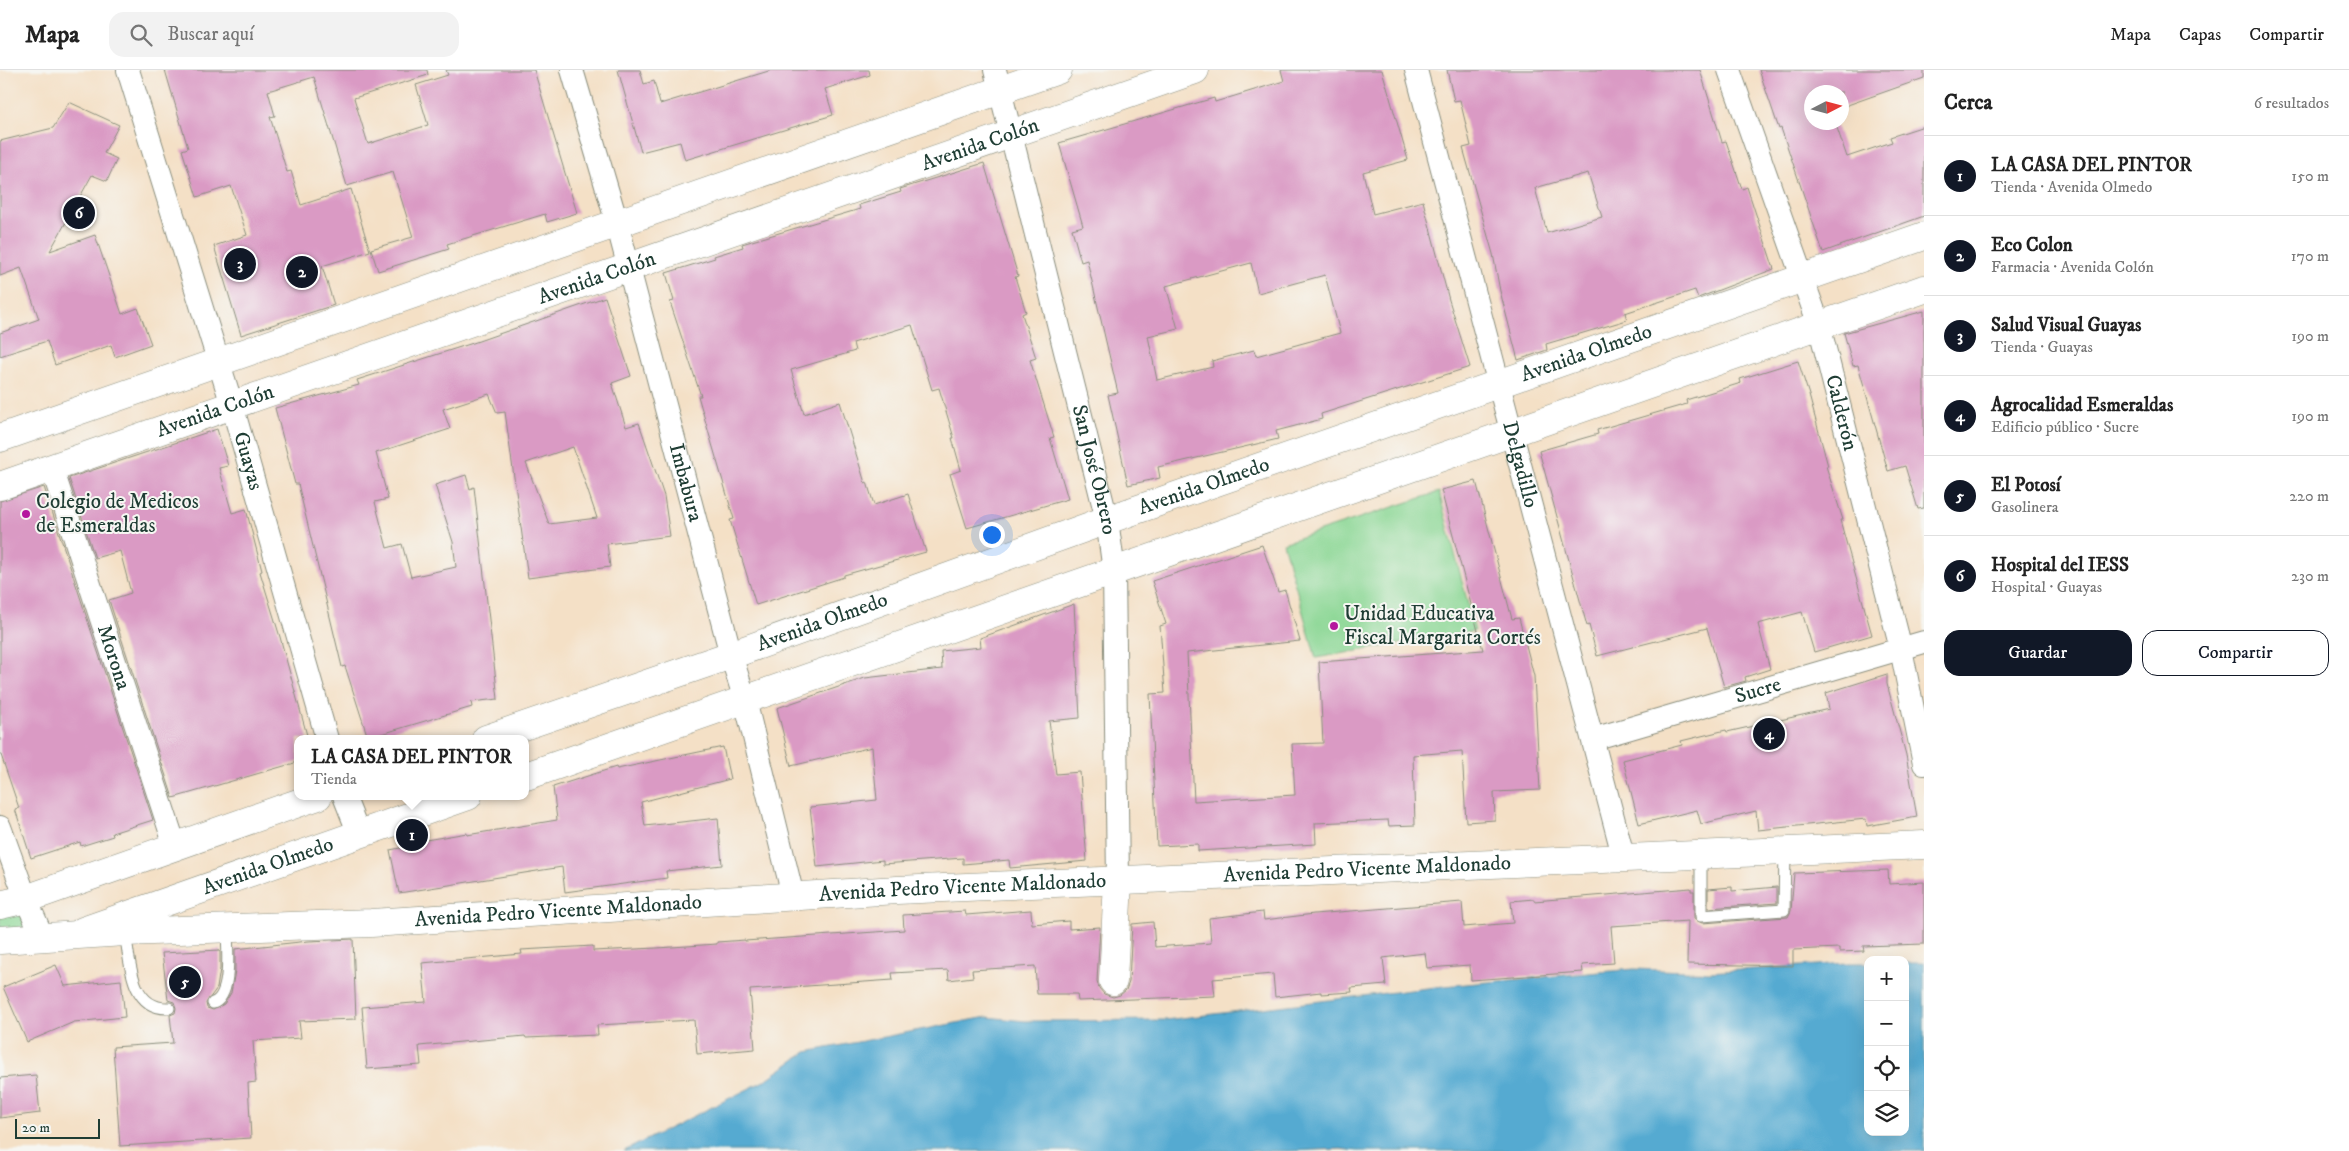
<!DOCTYPE html>
<html lang="es">
<head>
<meta charset="utf-8">
<style>
	:root { --surface:#fff; --page:#f2f2f2; --text:#222; --muted:#767676; --line:#e0e0e0; --accent:#111827 }
	body { margin:0; font-family:"IM FELL DW Pica",serif; background:var(--page); color:var(--text) }
	.controls { position:absolute; right:15px; bottom:15px; display:grid; overflow:hidden; border-radius:10px; box-shadow:0 5px 20px #0002 }
	.controls button { width:45px; height:45px; display:grid; place-items:center; padding:0; border:0; border-bottom:1px solid var(--line); background:var(--surface); color:var(--text); font:25px sans-serif }
	.compass { position:absolute; left:1804px; top:15px; width:45px; height:45px; border-radius:50%; background:var(--surface); box-shadow:0 5px 20px #0002; rotate:84deg }
	.scale { position:absolute; left:15px; bottom:12px; width:85px; box-sizing:border-box; padding-left:5px; border:2px solid #1f3d34; border-top:0; font-size:14px; line-height:18px; white-space:nowrap; color:#1f3d34; -webkit-text-stroke:4px #f6f6f2; paint-order:stroke }
	.you { position:absolute; left:991px; top:464px; width:18px; height:18px; margin:-12px; border:4px solid #fff; border-radius:50%; background:#1a73e8; box-shadow:0 0 0 8px #1a73e833 }
	.badge { display:grid; place-items:center; width:32px; height:32px; border-radius:50%; background:var(--accent); color:#fff; font-size:16px; font-weight:700 }
	.pin { position:absolute; translate:-50% -50%; border:2px solid #fff; box-shadow:0 1px 5px #0006 }
	.popup { position:absolute; left:294px; top:665px; width:235px; height:65px; box-sizing:border-box; display:grid; place-content:center; border-radius:10px; background:var(--surface); filter:drop-shadow(0 1px 4px #0005); font-size:16px; white-space:nowrap; color:var(--muted) }
	.popup b { font-size:19px; color:var(--text) }
	.popup::after { content:''; position:absolute; left:50%; top:100%; margin-left:-10px; border:10px solid transparent; border-top-color:var(--surface) }
	.list { margin:0; padding:0; list-style:none }
	h2 { display:flex; justify-content:space-between; align-items:center; height:65px; margin:0; padding:0 20px; font-size:21px }
	h2 small { font-size:16px; font-weight:400; color:var(--muted) }
	.list li { display:grid; grid-template-columns:32px 1fr auto; gap:15px; align-items:center; box-sizing:border-box; height:80px; padding:0 20px; border-top:1px solid var(--line) }
	.list b { display:block; font-size:19px; white-space:nowrap }
	.list p { margin:0; font-size:16px; white-space:nowrap; color:var(--muted) }
	.list em { font-size:16px; font-style:normal; color:var(--muted) }
	.actions { display:flex; gap:10px; padding:15px 20px }
	.actions a { flex:1; padding:11px 0; border:1px solid var(--accent); border-radius:15px; text-align:center; font-size:18px; color:var(--accent) }
	.actions .main { background:var(--accent); color:#fff }
	.icon { flex:none; width:28px; height:28px; fill:none; stroke:currentColor; stroke-width:2; stroke-linecap:round; stroke-linejoin:round }
	.map { position:relative; flex:none; width:1924px; height:1081px; overflow:hidden }
	header { display:flex; align-items:center; gap:30px; box-sizing:border-box; height:70px; padding:0 25px; background:var(--surface); border-bottom:1px solid var(--line) }
	header strong { font-size:24px }
	nav { display:flex; gap:28px; margin-inline-start:auto; font-size:18px }
	.search { width:350px; height:45px; background:var(--page); display:flex; align-items:center; gap:12px; box-sizing:border-box; padding:0 18px; border-radius:15px; color:var(--muted); font-size:19px }
	main { display:flex }
	aside { flex:1; background:var(--surface) }
	.map>svg:first-child { display:block }
	.green { fill:#8bd794; stroke:#558a64 }
	.water { fill:#55aad1; stroke:#3a7482 }
	.building { fill:#da9ac4; fill-rule:evenodd }
	.lines { fill:none; stroke-linecap:round; stroke-linejoin:round }
	.service-casing { stroke:#8a8e7d; stroke-width:13 }
	.minor-casing { stroke:#8a8e7d; stroke-width:24 }
	.tertiary-casing { stroke:#8a8e7d; stroke-width:29 }
	.secondary-casing { stroke:#8a8e7d; stroke-width:29 }
	.service { stroke:#fff; stroke-width:11 }
	.minor { stroke:#fff; stroke-width:22 }
	.tertiary { stroke:#fff; stroke-width:28 }
	.secondary { stroke:#fff; stroke-width:28 }
	.poi-dot { fill:#b5179e; stroke:#f6f6f2; stroke-width:2 }
	.labels { text-anchor:middle; dominant-baseline:central; stroke-width:4; stroke-linejoin:round; paint-order:stroke }
	.street-label { font-size:21px; fill:#1f3d34; stroke:#f6f6f2 }
	.poi-label { font-size:21px; fill:#1f3d34; stroke:#f6f6f2; text-anchor:start }
</style>
</head>
<body>
<header>
<strong>Mapa</strong>
<div class="search"><svg class="icon" aria-label="search" viewBox="0 0 24 24"><circle cx="10" cy="10" r="6"/><path d="M15 15l6 6"/></svg>Buscar aquí</div>
<nav><a>Mapa</a><a>Capas</a><a>Compartir</a></nav>
</header>
<main>
<div class="map">
<svg width="1924" height="1081" viewBox="0 0 1924 1081">
	<rect width="100%" height="100%" fill="#f6f6f2"/>
	<filter id="ink" filterUnits="userSpaceOnUse"><feTurbulence type="fractalNoise" baseFrequency=".02" numOctaves="2"/><feDisplacementMap in="SourceGraphic" scale="10" xChannelSelector="R" yChannelSelector="G"/><feConvolveMatrix kernelMatrix="1 2 1 2 8 2 1 2 1" color-interpolation-filters="sRGB"/></filter>
	<filter id="wash" filterUnits="userSpaceOnUse"><feTurbulence type="fractalNoise" baseFrequency=".0096" numOctaves="4" result="noise"/><feDisplacementMap in="SourceGraphic" scale="20" xChannelSelector="R" yChannelSelector="G"/><feGaussianBlur stdDeviation="1.12" result="paint"/><feColorMatrix in="noise" values="0 0 0 0 0 0 0 0 0 0 0 0 0 0 0 0 0 1.4 0 .05"/><feComposite in="paint" operator="in"/></filter>
	<g filter="url(#wash)">
		<rect width="100%" height="100%" fill="#f4e0c6"/>
		<path class="green" d="M 1439,422 L 1475,561 L 1316,588 L 1283,473 Z
			M 20,837 L 28,867 L 0,867 L 0,842 Z"/>
		<path class="water" d="M 1848,893 L 1868,893 L 1868,1062 L 1905,1062 L 1905,893 L 1924,893 L 1924,1081 L 1358,1081 L 1341,1079 L 1289,1081 L 624,1081 L 764,1011 L 806,982 L 987,947 L 1025,951 L 1165,950 L 1444,916 L 1634,899 L 1709,902 Z"/>
		<g id="blocks">
			<path class="building" d="M 165,0 L 427,0 L 428,5 L 354,28 L 368,74 L 428,55 L 416,15 L 448,5 L 446,0 L 534,0 L 577,143 L 547,152 L 545,144 L 447,174 L 449,179 L 378,201 L 371,179 L 413,167 L 393,102 L 347,116 L 314,7 L 268,21 L 275,46 L 270,47 L 287,102 L 291,101 L 301,135 L 351,119 L 370,181 L 322,196 L 334,235 L 241,265 L 214,176 L 247,165 L 231,116 L 197,127 L 182,80 L 188,78 Z
				M 618,0 L 640,0 L 644,14 L 654,11 L 660,34 L 772,0 L 869,0 L 870,5 L 825,19 L 833,45 L 685,90 L 680,72 L 641,82 Z
				M 1281,0 L 1382,0 L 1408,90 L 1363,102 L 1373,144 L 1423,131 L 1449,230 L 1470,297 L 1321,344 L 1322,349 L 1276,361 L 1278,369 L 1158,397 L 1160,408 L 1128,415 L 1108,325 L 1118,323 L 1087,190 L 1081,192 L 1072,159 L 1083,156 L 1059,73 L 1214,28 L 1215,32 L 1284,11 ZM 1251,193 L 1258,223 L 1325,205 L 1340,263 L 1256,286 L 1254,280 L 1212,291 L 1213,297 L 1157,310 L 1148,266 L 1178,259 L 1166,216 Z
				M 1447,0 L 1700,0 L 1722,72 L 1726,71 L 1742,119 L 1747,117 L 1774,199 L 1698,228 L 1695,220 L 1625,243 L 1627,250 L 1546,274 L 1547,280 L 1518,290 L 1500,221 L 1493,184 L 1463,78 L 1471,76 L 1460,30 L 1454,31 ZM 1588,103 L 1602,147 L 1547,163 L 1535,118 Z
				M 1759,0 L 1924,0 L 1924,8 L 1842,37 L 1842,22 L 1812,22 L 1812,52 L 1835,52 L 1847,87 L 1892,72 L 1890,67 L 1924,56 L 1924,146 L 1823,182 L 1781,58 L 1779,59 Z
				M 69,32 L 119,55 L 104,83 L 117,89 L 107,111 L 92,105 L 50,181 L 95,165 L 122,244 L 138,238 L 151,274 L 115,287 L 111,275 L 55,295 L 47,271 L 0,286 L 0,263 L 39,249 L 21,198 L 0,206 L 0,71 L 53,58 Z
				M 984,93 L 1018,206 L 1015,207 L 1026,242 L 1022,244 L 1036,288 L 1030,290 L 1054,367 L 1050,368 L 1068,429 L 967,458 L 950,404 L 961,400 L 952,368 L 954,368 L 939,318 L 932,320 L 912,255 L 853,273 L 855,281 L 791,300 L 804,344 L 840,332 L 865,413 L 867,412 L 874,435 L 908,424 L 926,482 L 844,505 L 844,507 L 756,535 L 730,450 L 734,449 L 698,326 L 701,326 L 670,232 L 674,231 L 666,203 L 715,188 L 714,186 L 743,177 L 742,174 L 860,139 L 859,135 L 901,122 L 900,119 Z
				M 605,227 L 631,306 L 612,313 L 626,357 L 639,353 L 664,426 L 670,466 L 607,474 L 610,497 L 528,508 L 505,342 L 497,343 L 489,324 L 443,339 L 450,359 L 376,383 L 388,429 L 375,432 L 387,478 L 402,474 L 411,507 L 456,497 L 453,472 L 435,415 L 466,405 L 470,419 L 474,417 L 498,629 L 471,632 L 472,637 L 368,668 L 345,596 L 342,597 L 298,414 L 295,414 L 275,338 L 359,315 L 357,310 L 473,273 ZM 573,377 L 597,448 L 549,454 L 526,393 Z
				M 1924,241 L 1924,438 L 1918,439 L 1905,396 L 1888,401 L 1858,295 L 1853,296 L 1844,263 Z
				M 1798,291 L 1809,325 L 1828,396 L 1826,396 L 1843,450 L 1840,450 L 1872,565 L 1814,582 L 1802,542 L 1758,554 L 1770,599 L 1745,607 L 1746,611 L 1724,617 L 1707,558 L 1597,586 L 1589,555 L 1587,556 L 1539,381 L 1598,364 L 1597,360 L 1687,334 L 1686,330 L 1741,313 L 1740,309 Z
				M 217,359 L 228,396 L 219,398 L 232,443 L 246,439 L 262,501 L 260,502 L 280,567 L 308,669 L 298,669 L 298,692 L 173,728 L 109,530 L 131,523 L 120,481 L 95,488 L 69,408 Z
				M 1476,411 L 1512,549 L 1519,548 L 1534,606 L 1540,720 L 1494,722 L 1495,750 L 1466,752 L 1462,681 L 1413,685 L 1415,755 L 1389,756 L 1388,750 L 1315,753 L 1316,774 L 1198,781 L 1198,774 L 1157,776 L 1150,624 L 1165,623 L 1160,556 L 1166,554 L 1152,511 L 1262,475 L 1278,522 L 1285,520 L 1300,571 L 1187,583 L 1194,731 L 1295,725 L 1292,674 L 1323,673 L 1319,592 L 1483,580 L 1441,420 Z
				M 44,417 L 153,750 L 112,763 L 113,766 L 81,776 L 80,772 L 31,788 L 15,739 L 19,738 L 0,682 L 0,431 Z
				M 1074,534 L 1080,648 L 1049,651 L 1056,704 L 1080,702 L 1087,791 L 1010,798 L 1009,790 L 963,794 L 963,788 L 883,794 L 883,790 L 817,797 L 810,737 L 877,730 L 872,677 L 791,696 L 777,638 L 865,608 L 942,599 L 941,581 L 981,577 L 980,568 Z
				M 1887,604 L 1887,614 L 1906,685 L 1917,747 L 1867,756 L 1866,749 L 1758,760 L 1756,741 L 1701,754 L 1697,740 L 1639,754 L 1623,690 L 1682,675 L 1681,671 L 1726,660 L 1727,662 L 1829,639 L 1826,623 Z
				M 723,677 L 730,709 L 641,732 L 645,756 L 718,748 L 722,795 L 666,801 L 667,808 L 565,822 L 562,797 L 399,823 L 390,780 L 420,774 L 420,771 L 467,763 L 467,765 L 557,750 L 553,717 L 616,697 L 617,699 Z
				M 1888,800 L 1889,814 L 1924,812 L 1924,874 L 1863,876 L 1864,881 L 1839,882 L 1839,878 L 1793,880 L 1793,896 L 1687,894 L 1688,851 L 1611,856 L 1614,893 L 1582,895 L 1583,902 L 1471,910 L 1470,895 L 1427,898 L 1425,883 L 1383,888 L 1386,915 L 1351,918 L 1352,922 L 1321,924 L 1321,922 L 1275,927 L 1273,904 L 1213,909 L 1215,926 L 1078,931 L 1077,924 L 1037,924 L 1035,896 L 972,900 L 973,907 L 949,910 L 948,900 L 892,903 L 893,910 L 750,920 L 755,979 L 697,984 L 694,950 L 597,955 L 598,965 L 526,968 L 525,966 L 419,976 L 421,995 L 367,999 L 362,937 L 426,932 L 422,893 L 522,884 L 521,880 L 593,876 L 593,881 L 657,878 L 717,874 L 717,872 L 745,870 L 745,871 L 904,860 L 903,845 L 965,841 L 966,845 L 1031,840 L 1032,854 L 1069,851 L 1069,859 L 1100,857 L 1097,911 L 1099,918 L 1104,924 L 1113,927 L 1120,925 L 1126,920 L 1129,912 L 1132,854 L 1153,852 L 1155,877 L 1211,873 L 1209,848 L 1263,842 L 1264,850 L 1314,844 L 1462,832 L 1464,857 L 1513,853 L 1511,831 L 1534,829 L 1534,831 L 1691,818 L 1691,821 L 1694,821 L 1694,849 L 1702,853 L 1788,847 L 1791,841 L 1794,803 Z
				M 1732,817 L 1732,821 L 1777,817 L 1777,833 L 1708,838 L 1708,819 Z
				M 353,869 L 356,949 L 299,951 L 301,968 L 253,971 L 256,1012 L 248,1013 L 251,1068 L 120,1076 L 113,977 L 173,973 L 170,945 L 175,943 L 176,938 L 174,932 L 168,930 L 162,883 L 220,880 L 220,899 L 217,918 L 206,933 L 207,938 L 213,940 L 224,934 L 231,923 L 235,901 L 235,879 L 309,871 Z
				M 56,895 L 65,916 L 121,910 L 125,947 L 74,952 L 27,972 L 3,917 Z
				M 36,1005 L 40,1043 L 0,1048 L 0,1008 Z"/>
		</g>
	</g>
	<g filter="url(#ink)">
		<use href="#blocks" fill-opacity="0" stroke="#8a8e7d" stroke-width="1"/>
		<g class="lines">
			<g class="service-casing">
				<path id="service" d="M 1701,785 L 1701,846 L 1784,840 L 1785,781
					M 125,862 C 130,890 130,940 169,938
					M 213,933 C 233,926 227,877 227,858"/>
			</g>
			<g class="minor-casing">
				<g id="minor">
					<path id="s1" d="M 128,0 L 232,335 L 327,669"/>
					<path id="s2" d="M 572,0 L 617,153 L 731,585 L 745,630 L 793,826"/>
					<path id="s3" d="M 995,0 L 1107,450 L 1114,501 L 1118,811"/>
					<path id="s4" d="M 1416,0 L 1624,789"/>
					<path id="s5" d="M 1729,0 L 1819,255 L 1901,579 L 1924,694"/>
					<path id="s6" d="M 52,398 L 175,776"/>
					<path id="s7" d="M 1593,669 L 1924,572"/>
					<path d="M 344,726 L 359,764"/>
					<path d="M 0,757 L 26,829 L 43,868"/>
				</g>
			</g>
			<g class="tertiary-casing">
				<g id="tertiary">
					<path d="M 0,368 L 1058,0"/>
					<path id="s8" d="M 0,416 L 1195,0"/>
					<path id="s9" d="M 486,669 L 731,585 L 1107,450 L 1924,166"/>
					<path d="M 526,706 L 1924,219"/>
					<path d="M 0,835 L 26,829 L 318,726"/>
					<path id="s10" d="M 83,861 L 468,726"/>
					<path d="M 1113,911 L 1118,811"/>
				</g>
			</g>
			<g class="secondary-casing">
				<g id="secondary">
					<path id="s11" d="M 0,870 L 125,862 L 371,853 L 897,820 L 1924,775"/>
				</g>
			</g>
			<use href="#service" class="service"/>
			<use href="#minor" class="minor"/>
			<use href="#tertiary" class="tertiary"/>
			<use href="#secondary" class="secondary"/>
		</g>
	</g>
	<g class="poi-dot">
		<circle cx="26" cy="444" r="5"/>
		<circle cx="1334" cy="556" r="5"/>
	</g>
	<g class="labels">
		<g class="street-label">
			<text stroke="none"><textPath href="#s8" startOffset="1038">Avenida Colón</textPath></text>
			<text stroke="none"><textPath href="#s8" startOffset="632">Avenida Colón</textPath></text>
			<text stroke="none"><textPath href="#s9" startOffset="1166">Avenida Olmedo</textPath></text>
			<text stroke="none"><textPath href="#s8" startOffset="228">Avenida Colón</textPath></text>
			<text stroke="none"><textPath href="#s5" startOffset="361">Calderón</textPath></text>
			<text stroke="none"><textPath href="#s1" startOffset="409">Guayas</textPath></text>
			<text stroke="none"><textPath href="#s4" startOffset="408">Delgadillo</textPath></text>
			<text stroke="none"><textPath href="#s3" startOffset="412">San José Obrero</textPath></text>
			<text stroke="none"><textPath href="#s2" startOffset="428">Imbabura</textPath></text>
			<text stroke="none"><textPath href="#s9" startOffset="761">Avenida Olmedo</textPath></text>
			<text stroke="none"><textPath href="#s9" startOffset="356">Avenida Olmedo</textPath></text>
			<text stroke="none"><textPath href="#s6" startOffset="199">Morona</textPath></text>
			<text stroke="none"><textPath href="#s7" startOffset="172">Sucre</textPath></text>
			<text stroke="none"><textPath href="#s10" startOffset="196">Avenida Olmedo</textPath></text>
			<text stroke="none"><textPath href="#s11" startOffset="1369">Avenida Pedro Vicente Maldonado</textPath></text>
			<text stroke="none"><textPath href="#s11" startOffset="964">Avenida Pedro Vicente Maldonado</textPath></text>
			<text stroke="none"><textPath href="#s11" startOffset="559">Avenida Pedro Vicente Maldonado</textPath></text>
		</g>
		<g class="poi-label">
			<text x="36" y="432">Colegio de Medicos<tspan x="36" dy="24">de Esmeraldas</tspan></text>
			<text x="1344" y="544">Unidad Educativa<tspan x="1344" dy="24">Fiscal Margarita Cortés</tspan></text>
		</g>
	</g>
</svg>
<div class="controls">
<button>+</button>
<button>−</button>
<button><svg class="icon" aria-label="locate" viewBox="0 0 24 24"><circle cx="12" cy="12" r="6"/><path d="M12 2v4M12 18v4M2 12h4M18 12h4"/></svg></button>
<button><svg class="icon" aria-label="layers" viewBox="0 0 24 24"><path d="M12 4l9 5-9 5-9-5zM3 14l9 5 9-5"/></svg></button>
</div>
<svg class="compass" viewBox="-18 -18 36 36"><path d="M0-13l5 13h-10z" fill="#e53935"/><path d="M0 13l5-13h-10z" fill="#767676"/></svg>
<div class="scale">20 m</div>
<div class="you"></div>
<div class="pin badge" style="left:412px;top:765px">1</div>
<div class="popup"><b>LA CASA DEL PINTOR</b>Tienda</div>
<div class="pin badge" style="left:302px;top:202px">2</div>
<div class="pin badge" style="left:240px;top:194px">3</div>
<div class="pin badge" style="left:1769px;top:664px">4</div>
<div class="pin badge" style="left:185px;top:912px">5</div>
<div class="pin badge" style="left:79px;top:143px">6</div>
</div>
<aside>
<h2>Cerca<small>6 resultados</small></h2>
<ul class="list">
<li><span class="badge">1</span><div><b>LA CASA DEL PINTOR</b><p>Tienda · Avenida Olmedo</p></div><em>150 m</em></li>
<li><span class="badge">2</span><div><b>Eco Colon</b><p>Farmacia · Avenida Colón</p></div><em>170 m</em></li>
<li><span class="badge">3</span><div><b>Salud Visual Guayas</b><p>Tienda · Guayas</p></div><em>190 m</em></li>
<li><span class="badge">4</span><div><b>Agrocalidad Esmeraldas</b><p>Edificio público · Sucre</p></div><em>190 m</em></li>
<li><span class="badge">5</span><div><b>El Potosí</b><p>Gasolinera</p></div><em>220 m</em></li>
<li><span class="badge">6</span><div><b>Hospital del IESS</b><p>Hospital · Guayas</p></div><em>230 m</em></li>
</ul>
<div class="actions"><a class="main">Guardar</a><a>Compartir</a></div>
</aside>
</main>
</body>
</html>
